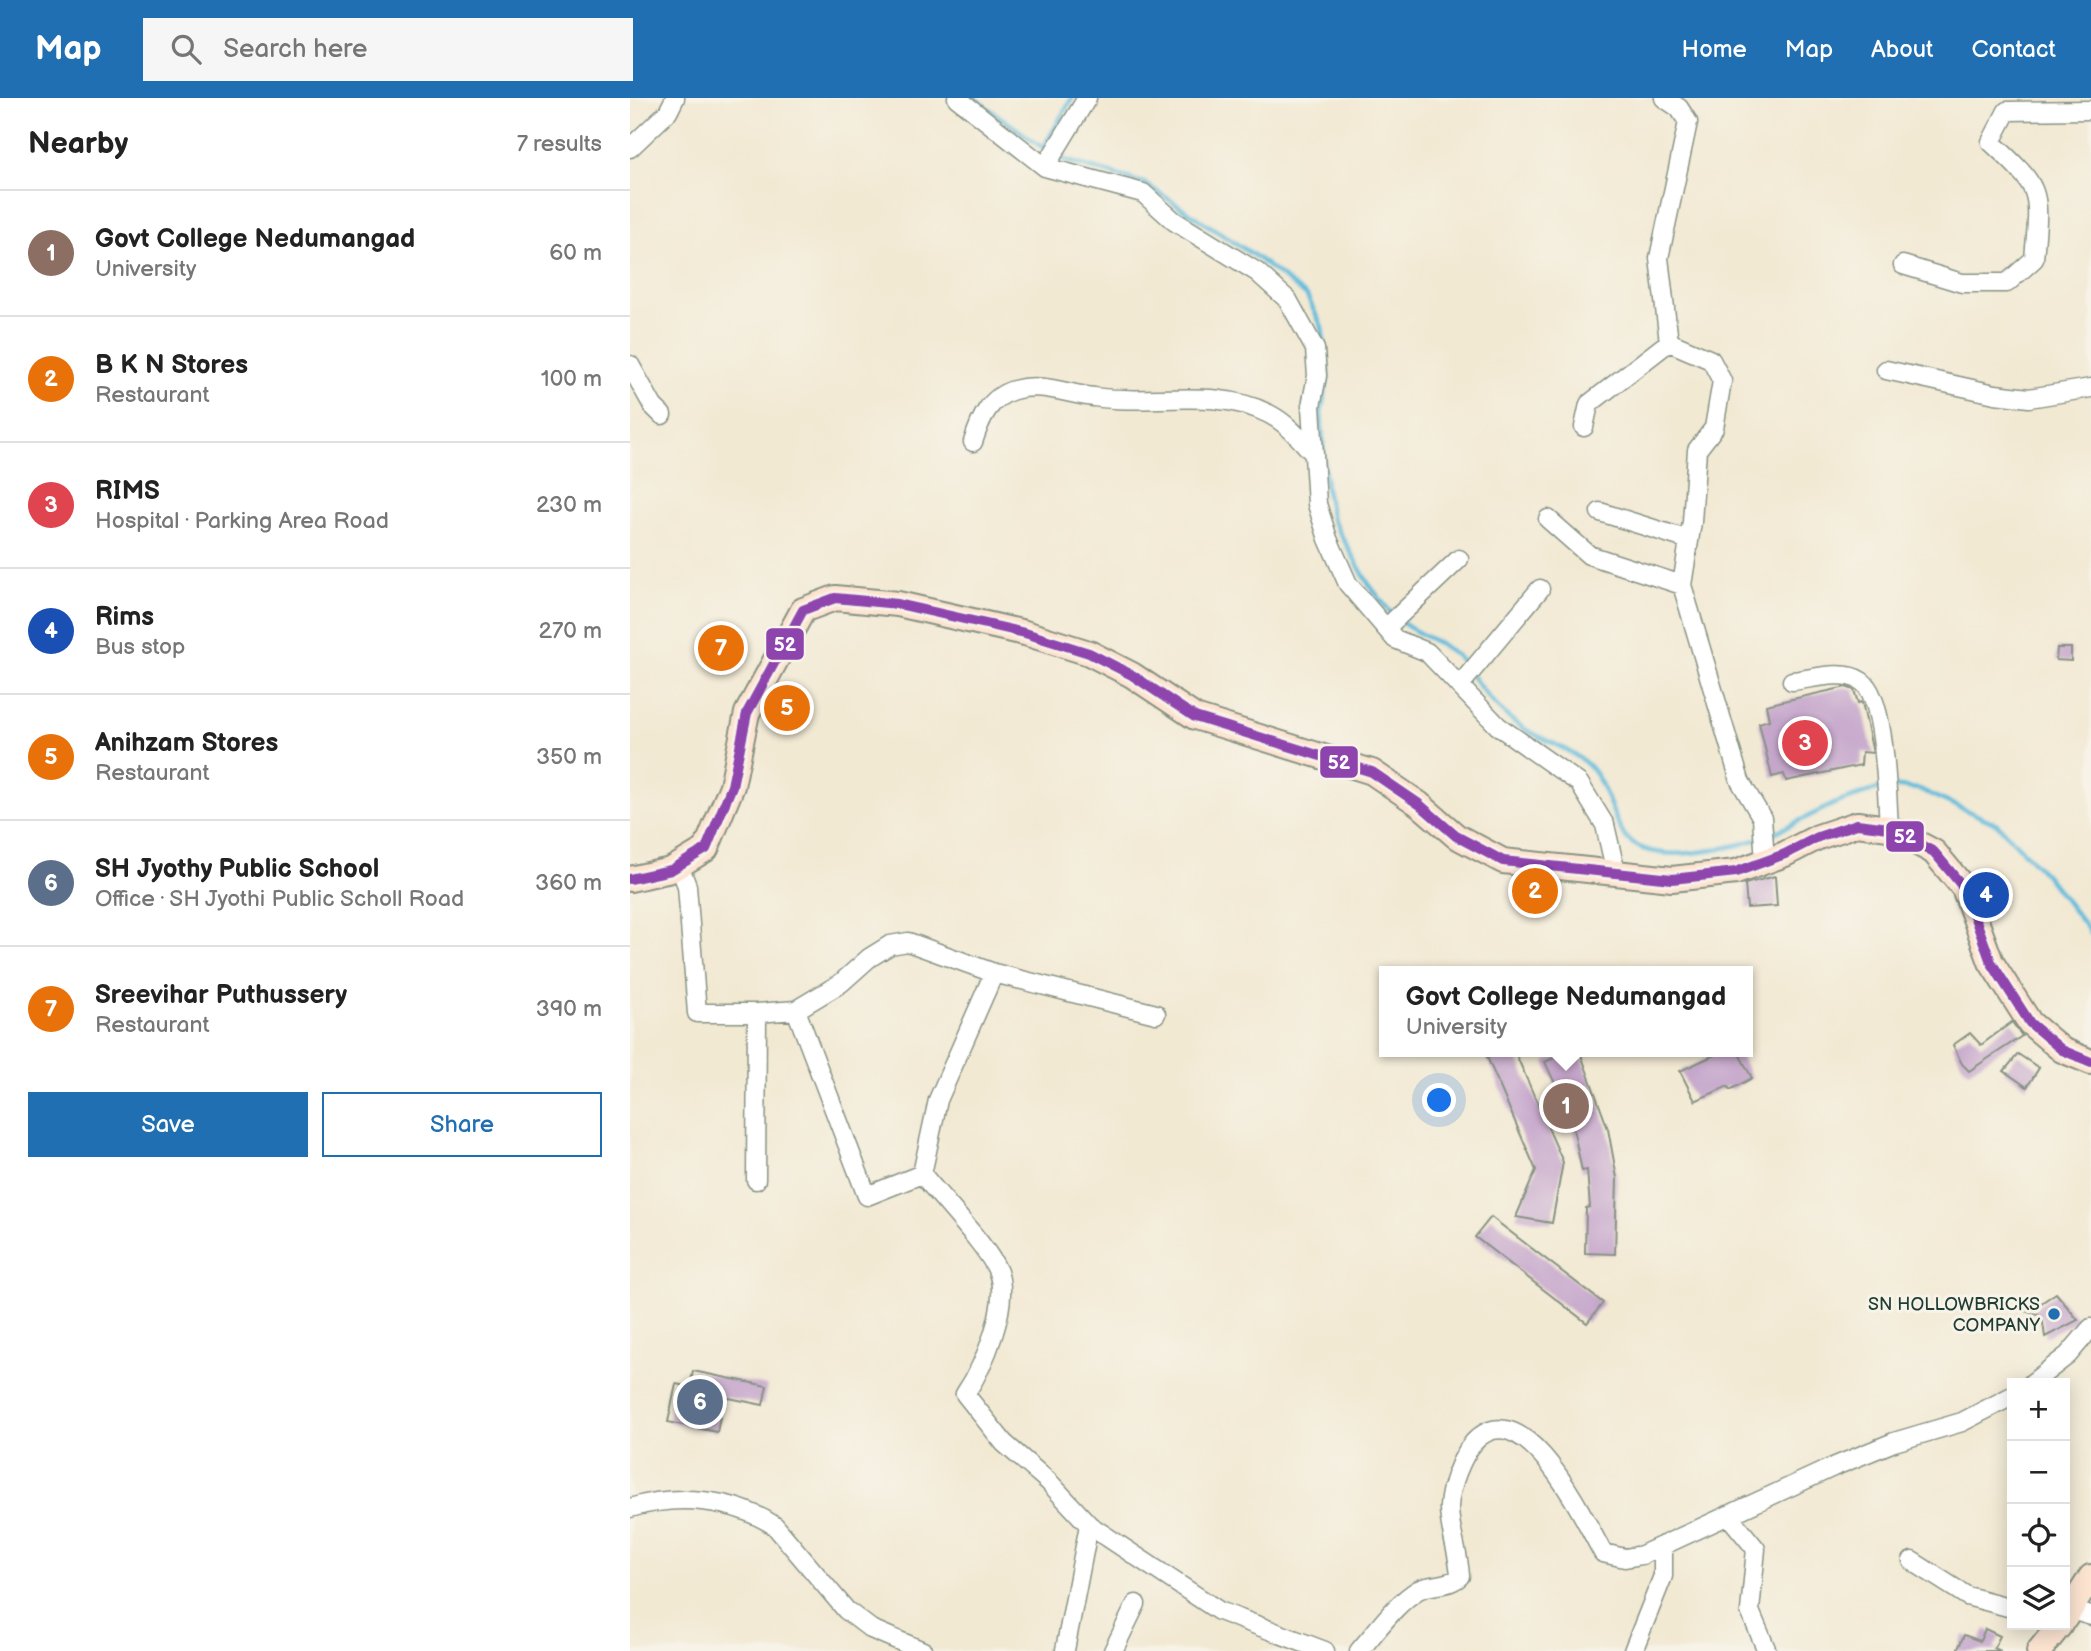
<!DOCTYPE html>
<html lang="en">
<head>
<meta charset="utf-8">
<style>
	:root { --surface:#fff; --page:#f6f6f6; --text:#222; --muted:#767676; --line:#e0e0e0; --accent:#1f6fb2 }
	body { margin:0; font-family:"Balsamiq Sans",sans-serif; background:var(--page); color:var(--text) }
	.controls { position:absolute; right:21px; bottom:21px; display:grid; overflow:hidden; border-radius:0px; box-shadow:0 4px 18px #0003 }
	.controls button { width:63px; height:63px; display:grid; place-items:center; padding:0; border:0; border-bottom:2px solid var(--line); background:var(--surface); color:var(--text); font:35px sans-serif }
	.you { position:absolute; left:810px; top:1003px; width:24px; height:24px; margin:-18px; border:5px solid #fff; border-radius:50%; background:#1a73e8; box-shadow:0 0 0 10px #1a73e833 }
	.badge { display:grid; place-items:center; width:46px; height:46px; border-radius:50%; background:var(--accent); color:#fff; font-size:23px; font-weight:700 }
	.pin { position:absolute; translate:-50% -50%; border:4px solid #fff; box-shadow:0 2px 7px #0006 }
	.popup { position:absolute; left:749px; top:868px; width:374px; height:91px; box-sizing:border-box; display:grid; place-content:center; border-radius:0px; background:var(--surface); filter:drop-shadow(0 2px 5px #0005); font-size:23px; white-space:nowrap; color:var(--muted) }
	.popup b { font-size:26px; color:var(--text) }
	.popup::after { content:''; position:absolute; left:50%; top:100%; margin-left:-14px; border:14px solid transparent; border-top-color:var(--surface) }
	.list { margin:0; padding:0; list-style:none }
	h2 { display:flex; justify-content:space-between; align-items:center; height:91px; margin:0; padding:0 28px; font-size:30px }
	h2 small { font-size:23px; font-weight:400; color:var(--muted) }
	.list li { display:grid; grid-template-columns:46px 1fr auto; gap:21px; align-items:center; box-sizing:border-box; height:126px; padding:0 28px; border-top:2px solid var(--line) }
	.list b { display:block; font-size:26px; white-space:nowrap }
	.list p { margin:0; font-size:23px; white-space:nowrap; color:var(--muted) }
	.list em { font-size:23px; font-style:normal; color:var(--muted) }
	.actions { display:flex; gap:14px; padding:21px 28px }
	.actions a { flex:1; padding:16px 0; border:2px solid var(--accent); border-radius:0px; text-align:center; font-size:24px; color:var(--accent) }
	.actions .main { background:var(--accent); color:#fff }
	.icon { flex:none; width:38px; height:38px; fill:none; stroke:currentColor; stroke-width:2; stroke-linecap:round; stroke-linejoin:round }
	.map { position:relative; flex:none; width:1461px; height:1553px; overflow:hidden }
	header { display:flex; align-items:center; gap:42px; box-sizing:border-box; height:98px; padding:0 35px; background:var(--accent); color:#fff }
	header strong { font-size:33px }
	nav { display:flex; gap:38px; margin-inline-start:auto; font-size:24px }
	.search { width:490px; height:63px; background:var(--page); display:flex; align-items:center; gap:18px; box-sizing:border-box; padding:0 24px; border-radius:0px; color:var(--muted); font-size:26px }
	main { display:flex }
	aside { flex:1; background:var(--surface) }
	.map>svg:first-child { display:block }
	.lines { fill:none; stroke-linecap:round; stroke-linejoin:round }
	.stream { stroke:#5ebbdc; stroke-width:4.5 }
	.building { fill:#c6a7cc }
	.minor-casing { stroke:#889384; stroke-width:21 }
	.secondary-casing { stroke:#889384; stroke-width:28 }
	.minor { stroke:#fff; stroke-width:18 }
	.secondary { stroke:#fde4d1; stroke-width:24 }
	.bus-1-casing { stroke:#f7f3e8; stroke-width:16 }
	.bus-1 { stroke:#8e44ad; stroke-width:10 }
	.poi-dot { fill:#1f6fb2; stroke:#f7f3e8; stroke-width:2.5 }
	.labels { text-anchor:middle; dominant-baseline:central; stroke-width:6; stroke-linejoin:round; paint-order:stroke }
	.poi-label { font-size:18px; fill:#1f3d34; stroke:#f7f3e8; text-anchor:end }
	.line-badge { stroke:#f7f3e8; stroke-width:2.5 }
	.badge-label { font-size:19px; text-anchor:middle; font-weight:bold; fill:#fff }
</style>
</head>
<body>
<header>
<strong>Map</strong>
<div class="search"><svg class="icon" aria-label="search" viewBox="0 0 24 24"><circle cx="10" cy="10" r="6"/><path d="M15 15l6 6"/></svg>Search here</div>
<nav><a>Home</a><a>Map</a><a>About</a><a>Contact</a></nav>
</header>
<main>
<aside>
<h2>Nearby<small>7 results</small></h2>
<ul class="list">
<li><span class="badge" style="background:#8d6e63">1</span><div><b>Govt College Nedumangad</b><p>University</p></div><em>60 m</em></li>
<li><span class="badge" style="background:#e8710a">2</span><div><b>B K N Stores</b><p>Restaurant</p></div><em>100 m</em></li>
<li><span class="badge" style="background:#e0444e">3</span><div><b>RIMS</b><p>Hospital · Parking Area Road</p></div><em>230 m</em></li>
<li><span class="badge" style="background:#1a4fb4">4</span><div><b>Rims</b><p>Bus stop</p></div><em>270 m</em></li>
<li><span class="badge" style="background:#e8710a">5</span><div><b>Anihzam Stores</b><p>Restaurant</p></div><em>350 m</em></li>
<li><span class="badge" style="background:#5c6f8a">6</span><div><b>SH Jyothy Public School</b><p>Office · SH Jyothi Public Scholl Road</p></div><em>360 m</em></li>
<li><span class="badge" style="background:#e8710a">7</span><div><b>Sreevihar Puthussery</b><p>Restaurant</p></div><em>390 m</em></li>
</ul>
<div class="actions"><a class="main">Save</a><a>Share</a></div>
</aside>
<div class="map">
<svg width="1461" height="1553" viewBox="0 0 1461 1553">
	<rect width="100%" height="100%" fill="#f7f3e8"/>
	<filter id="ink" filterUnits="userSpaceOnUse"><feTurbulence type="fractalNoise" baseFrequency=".0143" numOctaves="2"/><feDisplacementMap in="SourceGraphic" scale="14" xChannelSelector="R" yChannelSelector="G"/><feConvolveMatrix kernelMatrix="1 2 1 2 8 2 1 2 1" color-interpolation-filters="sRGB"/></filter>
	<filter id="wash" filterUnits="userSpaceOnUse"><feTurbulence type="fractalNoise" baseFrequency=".00686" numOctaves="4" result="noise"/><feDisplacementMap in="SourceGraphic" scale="28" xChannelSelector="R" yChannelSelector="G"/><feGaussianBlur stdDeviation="1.57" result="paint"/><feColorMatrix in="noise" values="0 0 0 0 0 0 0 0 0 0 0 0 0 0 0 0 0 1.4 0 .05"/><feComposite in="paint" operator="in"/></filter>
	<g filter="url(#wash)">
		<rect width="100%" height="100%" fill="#f2e9d3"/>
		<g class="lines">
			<path class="stream" d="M 344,0 L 420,55
				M 413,50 L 442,0
				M 427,60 L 514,85 L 622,156 L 677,198 L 692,229 L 698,276 L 691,315 L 696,391 L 702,421 L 738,485 L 763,518
				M 770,523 C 793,541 821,545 838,571
				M 843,579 C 858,601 876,621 900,634 C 919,644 939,651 956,665 C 976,684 979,712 993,735 C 1015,771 1097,751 1129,741
				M 1260,688 L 1288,691 L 1367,726 L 1415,776 L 1461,835
				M 1138,738 L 1206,705 L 1251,690"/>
		</g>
		<g id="blocks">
			<path class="building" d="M 1427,550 L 1441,550 L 1441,563 L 1426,562 Z
				M 1216,589 L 1224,592 L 1228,605 L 1232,604 L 1243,655 L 1232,654 L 1231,667 L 1156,683 L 1154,676 L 1142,679 L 1129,625 L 1139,622 L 1136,607 Z
				M 1145,778 L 1147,808 L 1117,810 L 1115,786 Z
				M 1382,924 L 1392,938 L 1339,973 L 1332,966 L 1323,947 L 1340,935 L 1351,947 Z
				M 868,954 L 885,954 L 933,1064 L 922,1125 L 886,1119 L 906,1072 L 857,959 Z
				M 937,954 L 950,954 L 978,1031 L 987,1080 L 985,1156 L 955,1155 L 956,1110 L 960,1109 L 957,1072 L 952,1073 L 941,1020 L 915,964 Z
				M 1091,954 L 1108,954 L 1122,980 L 1100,992 L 1098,988 L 1065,1003 L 1050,973 Z
				M 1388,956 L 1409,970 L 1397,989 L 1374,973 Z
				M 861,1119 L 973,1205 L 957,1225 L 845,1139 Z
				M 1426,1195 L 1448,1222 L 1415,1239 L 1412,1218 L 1398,1214 Z
				M 63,1273 L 137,1288 L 133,1307 L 94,1299 L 87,1334 L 38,1324 L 46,1286 L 60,1289 Z
				M 1355,1531 L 1370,1538 L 1364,1550 L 1371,1553 L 1327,1553 L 1334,1537 L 1350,1543 Z"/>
		</g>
	</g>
	<g filter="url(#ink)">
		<use href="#blocks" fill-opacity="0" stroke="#889384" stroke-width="2"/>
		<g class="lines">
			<g class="minor-casing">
				<path id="minor" d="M 327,0 L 415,69 L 513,95 L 544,123 L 627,174 L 658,202 L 685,251 L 687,278 L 681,308 L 687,406 L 698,441 L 718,486 L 765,541 L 797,554 L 868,628 L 949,685 L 975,727 L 986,775
					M 1034,0 L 1049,10 L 1058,24 L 1029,160 L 1039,244 L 1081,262 L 1092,283 L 1084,330 L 1067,352 L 1062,424 L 1052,487 L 1110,683 L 1132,720 L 1135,763
					M 0,50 L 38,14 L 45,0
					M 415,69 L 457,0
					M 1273,167 L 1332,185 L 1377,185 L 1404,161 C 1410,92 1413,92 1361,44 L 1377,13 L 1461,12
					M 0,267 L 23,308 L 32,317
					M 1256,272 L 1365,296 L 1399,300 L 1461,290
					M 954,329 L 959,306 L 1039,244
					M 343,344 C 350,322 359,299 384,292 C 412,284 436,296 464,299 C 521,308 585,288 639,316 C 657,325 670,341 683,355
					M 970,414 L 1059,442
					M 918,421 L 959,457 L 1052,487
					M 756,530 L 829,461
					M 1162,583 C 1181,581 1214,571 1231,583 C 1256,598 1257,701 1259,730
					M 830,587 L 910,491
					M 49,767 L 57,788 L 67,915 L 127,915 L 126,1082
					M 166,912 L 237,1098 L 292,1076 L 308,1002 L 364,875
					M 127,915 L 166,912 L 211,885 L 239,860 L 260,847 L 278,844 L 364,875 L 526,916
					M 292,1076 C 310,1099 359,1150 368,1174 C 380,1207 354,1268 335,1296 L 374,1345 L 419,1384 L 459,1427 L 589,1513 L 695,1553
					M 1402,1285 L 1438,1257 L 1461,1230
					M 0,1410 C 47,1396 103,1400 145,1428 L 216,1512 L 241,1531 L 293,1553
					M 1098,1417 L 1126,1451 L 1120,1513 L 1137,1553
					M 1282,1463 L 1337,1498 L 1382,1510
					M 1441,1512 L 1461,1518
					M 435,1552 L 459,1427
					M 483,1553 L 506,1506
					M 729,1553 C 747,1533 765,1506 788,1492 C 801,1485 820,1489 830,1478 C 829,1455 819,1432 819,1409 C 820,1389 831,1359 844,1344 C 894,1290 955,1423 973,1455 L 995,1460 L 1012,1457 L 1203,1369 L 1264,1344 L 1332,1324 L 1382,1298
					M 1003,1553 L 1033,1478 L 1033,1447"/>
			</g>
			<g class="secondary-casing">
				<path id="secondary" d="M 0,781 L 41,772 L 76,751 L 102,688 L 117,615 L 173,512 L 205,500 L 268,506 L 395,535 L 459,555 L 502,577 L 565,619 L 742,674 L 789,706 L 826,738 L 873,763 L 1042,781 L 1106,774 L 1155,756 L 1188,739 L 1227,726 L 1259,730 L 1304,754 L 1334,790 L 1361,864 L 1400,925 L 1432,952 L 1461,964
					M 1435,1520 L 1461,1479
					M 1409,1553 L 1430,1527"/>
			</g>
			<use href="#minor" class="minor"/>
			<use href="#secondary" class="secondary"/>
			<g class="bus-1-casing">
				<path id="bus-1" d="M 0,781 L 41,772 L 76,751 L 102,688 L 117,615 L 173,512 L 205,500 L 268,506 L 395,535 L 459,555 L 502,577 L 565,619 L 742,674 L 789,706 L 826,738 L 873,763 L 1042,781 L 1106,774 L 1155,756 L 1188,739 L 1227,726 L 1259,730 L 1304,754 L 1334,790 L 1361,864 L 1400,925 L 1432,952 L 1461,964"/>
			</g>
			<use href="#bus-1" class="bus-1"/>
		</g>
	</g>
	<circle class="poi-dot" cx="1424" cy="1216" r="7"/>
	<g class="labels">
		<g class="poi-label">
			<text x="1410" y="1206">SN HOLLOWBRICKS<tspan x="1410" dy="21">COMPANY</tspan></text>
		</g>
	</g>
	<g class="line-badge">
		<rect x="135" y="529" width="40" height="34" rx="7" fill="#8e44ad"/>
		<rect x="689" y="647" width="40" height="34" rx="7" fill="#8e44ad"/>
		<rect x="1255" y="722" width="40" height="33" rx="7" fill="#8e44ad"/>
	</g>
	<g class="badge-label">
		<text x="155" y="553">52</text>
		<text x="709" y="671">52</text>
		<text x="1275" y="745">52</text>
	</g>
</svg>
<div class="controls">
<button>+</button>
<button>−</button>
<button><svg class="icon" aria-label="locate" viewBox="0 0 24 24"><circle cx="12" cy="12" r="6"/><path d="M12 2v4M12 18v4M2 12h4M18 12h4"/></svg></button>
<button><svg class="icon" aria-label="layers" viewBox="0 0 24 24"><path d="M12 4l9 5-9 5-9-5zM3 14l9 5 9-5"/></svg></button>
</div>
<div class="you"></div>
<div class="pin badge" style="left:936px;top:1008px;background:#8d6e63">1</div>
<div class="popup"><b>Govt College Nedumangad</b>University</div>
<div class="pin badge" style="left:905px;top:793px;background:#e8710a">2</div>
<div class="pin badge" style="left:1175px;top:645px;background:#e0444e">3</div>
<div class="pin badge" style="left:1356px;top:797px;background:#1a4fb4">4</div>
<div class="pin badge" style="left:157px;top:610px;background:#e8710a">5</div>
<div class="pin badge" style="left:70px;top:1304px;background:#5c6f8a">6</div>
<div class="pin badge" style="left:91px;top:550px;background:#e8710a">7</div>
</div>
</main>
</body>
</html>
